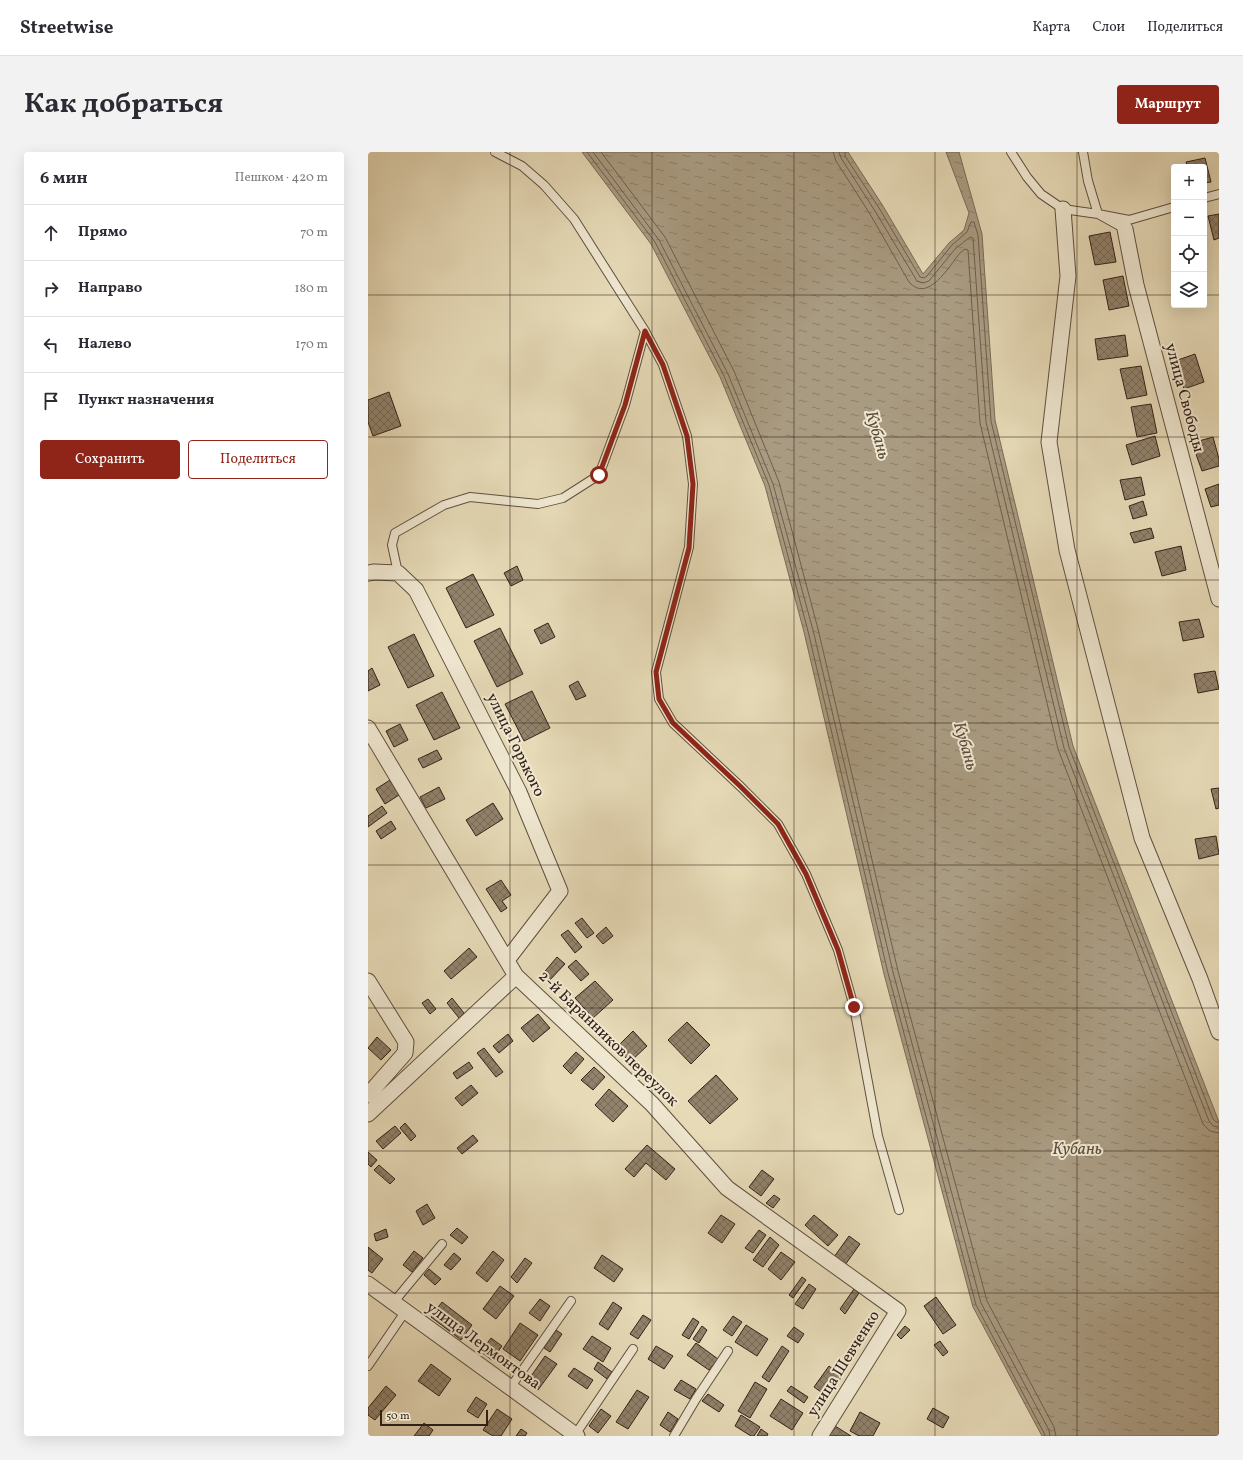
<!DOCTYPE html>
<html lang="ru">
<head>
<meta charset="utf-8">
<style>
	:root { --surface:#fff; --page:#f2f2f3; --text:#2b2b33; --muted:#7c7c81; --line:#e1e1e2; --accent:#8f2418 }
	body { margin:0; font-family:Vollkorn,serif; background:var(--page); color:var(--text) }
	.controls { position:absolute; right:12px; top:12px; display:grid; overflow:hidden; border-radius:4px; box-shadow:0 4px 16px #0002 }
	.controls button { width:36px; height:36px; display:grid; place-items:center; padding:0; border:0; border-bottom:1px solid var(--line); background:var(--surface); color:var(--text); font:20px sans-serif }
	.scale { position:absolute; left:12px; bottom:10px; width:108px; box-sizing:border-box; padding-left:4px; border:2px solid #342219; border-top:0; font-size:11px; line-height:14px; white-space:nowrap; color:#342219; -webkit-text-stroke:3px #efe7d0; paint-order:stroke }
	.stop { position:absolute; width:12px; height:12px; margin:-9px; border:3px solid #8f2418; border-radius:50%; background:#fff }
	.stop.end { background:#8f2418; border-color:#fff; box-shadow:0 1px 4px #0008 }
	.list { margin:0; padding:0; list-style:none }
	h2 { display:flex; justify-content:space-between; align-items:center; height:52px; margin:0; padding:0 16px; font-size:17px }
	h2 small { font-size:13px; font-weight:400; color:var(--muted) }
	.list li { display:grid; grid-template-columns:26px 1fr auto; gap:12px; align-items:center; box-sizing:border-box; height:56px; padding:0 16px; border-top:1px solid var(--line) }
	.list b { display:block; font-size:15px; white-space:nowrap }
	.list em { font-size:13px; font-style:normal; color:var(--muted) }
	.actions { display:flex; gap:8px; padding:12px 16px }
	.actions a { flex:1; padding:9px 0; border:1px solid var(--accent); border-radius:4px; text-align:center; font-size:14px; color:var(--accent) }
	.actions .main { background:var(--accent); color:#fff }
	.icon { flex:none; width:22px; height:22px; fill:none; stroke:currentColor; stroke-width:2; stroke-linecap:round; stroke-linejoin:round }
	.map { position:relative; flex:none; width:851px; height:1284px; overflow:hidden; border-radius:4px }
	header { display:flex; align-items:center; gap:24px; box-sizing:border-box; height:56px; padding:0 20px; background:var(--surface); border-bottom:1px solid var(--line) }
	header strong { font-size:19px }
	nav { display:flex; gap:22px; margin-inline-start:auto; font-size:14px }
	.intro { display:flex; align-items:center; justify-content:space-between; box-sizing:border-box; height:96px; padding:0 24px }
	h1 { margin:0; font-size:28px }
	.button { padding:10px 18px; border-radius:4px; background:var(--accent); color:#fff; font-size:14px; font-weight:700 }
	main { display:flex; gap:24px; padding:0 24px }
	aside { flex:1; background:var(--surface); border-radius:4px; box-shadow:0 4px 16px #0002 }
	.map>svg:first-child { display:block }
	.water { fill:url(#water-ripples); stroke:#7a6b57 }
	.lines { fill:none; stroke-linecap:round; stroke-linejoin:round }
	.shore { stroke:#6e5e4d; stroke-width:1 }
	.building { fill:url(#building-cross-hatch); stroke:#342219 }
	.lane-casing { stroke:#605040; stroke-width:10 }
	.street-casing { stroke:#605040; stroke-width:17 }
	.lane { stroke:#efe7d0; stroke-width:8 }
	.street { stroke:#efe7d0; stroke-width:15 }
	.route { stroke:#8f2418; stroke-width:5 }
	.grid { fill:none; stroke:#342219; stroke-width:1; stroke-opacity:0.55 }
	.labels { text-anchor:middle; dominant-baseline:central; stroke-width:4; stroke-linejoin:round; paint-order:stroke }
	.street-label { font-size:16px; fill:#342219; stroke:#efe7d0 }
	.water-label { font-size:17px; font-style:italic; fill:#5d4c3d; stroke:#efe7d0 }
</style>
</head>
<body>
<header>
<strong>Streetwise</strong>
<nav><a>Карта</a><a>Слои</a><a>Поделиться</a></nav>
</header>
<div class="intro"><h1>Как добраться</h1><a class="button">Маршрут</a></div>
<main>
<aside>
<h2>6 мин<small>Пешком · 420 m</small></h2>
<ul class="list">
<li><svg class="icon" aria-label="ahead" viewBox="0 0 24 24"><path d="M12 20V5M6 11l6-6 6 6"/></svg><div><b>Прямо</b></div><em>70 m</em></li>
<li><svg class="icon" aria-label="right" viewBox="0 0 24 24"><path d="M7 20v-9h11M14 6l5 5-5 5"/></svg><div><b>Направо</b></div><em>180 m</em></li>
<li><svg class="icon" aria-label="left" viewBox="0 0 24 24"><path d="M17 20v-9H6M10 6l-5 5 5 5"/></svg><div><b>Налево</b></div><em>170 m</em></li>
<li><svg class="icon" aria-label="arrive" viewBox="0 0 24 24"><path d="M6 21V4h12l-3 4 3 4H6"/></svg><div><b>Пункт назначения</b></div></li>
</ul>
<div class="actions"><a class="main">Сохранить</a><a>Поделиться</a></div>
</aside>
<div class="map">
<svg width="851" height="1284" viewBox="0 0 851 1284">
	<defs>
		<pattern id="water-ripples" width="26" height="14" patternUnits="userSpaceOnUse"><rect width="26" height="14" fill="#a99b81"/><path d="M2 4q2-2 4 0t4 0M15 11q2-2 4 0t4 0" fill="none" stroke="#8a7e69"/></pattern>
		<pattern id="building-cross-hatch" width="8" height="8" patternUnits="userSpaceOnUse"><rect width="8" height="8" fill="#91826b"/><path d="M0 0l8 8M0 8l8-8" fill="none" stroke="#776a57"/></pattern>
	</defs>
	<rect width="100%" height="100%" fill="#e6dab7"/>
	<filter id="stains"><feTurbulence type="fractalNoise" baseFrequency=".005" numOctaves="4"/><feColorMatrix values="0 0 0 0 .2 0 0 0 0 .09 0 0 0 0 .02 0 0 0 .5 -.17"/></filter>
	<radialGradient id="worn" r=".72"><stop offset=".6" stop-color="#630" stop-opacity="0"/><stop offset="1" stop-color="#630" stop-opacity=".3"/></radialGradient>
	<path class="water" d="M 214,0 L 480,0 L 515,54 L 555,122 L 581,91 L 596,78 L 601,61 L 578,0 L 591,0 L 614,82 L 627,268 L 705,594 L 851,970 L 851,1284 L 674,1284 L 605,1155 L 516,822 L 436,480 L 397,334 L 352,225 L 283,92 Z"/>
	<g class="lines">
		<path class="shore" d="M 219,0 L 287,90 L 356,224 L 401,333 L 440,479 L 520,821 L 608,1153 L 676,1281 L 677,1284
			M 225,0 L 291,88 L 360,222 L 405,332 L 445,478 L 525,820 L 613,1151 L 681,1278 L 682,1284
			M 233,0 L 297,85 L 366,219 L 411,330 L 450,477 L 530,819 L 619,1149 L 686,1275 L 688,1284
			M 465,0 L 468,9 L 502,62 L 541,130 C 560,152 581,114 592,101 L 597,97 L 600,98 L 612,271 L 690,597 L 835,972 L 842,979 L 851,981
			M 471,0 L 473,6 L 507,59 L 549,129 L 555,131 L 561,129 L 587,97 L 602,85 L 605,86 L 618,270 L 696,596 L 841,969 L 845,974 L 851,975
			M 477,0 L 477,4 L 511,56 L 552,125 L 556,126 L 559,124 L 584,93 L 599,80 L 603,70 L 606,70 L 610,83 L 623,269 L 701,595 L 845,967 L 848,970 L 851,970"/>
	</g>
	<path class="building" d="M 837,6 L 843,30 L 836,31 L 836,15 L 820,15 L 818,10 Z
		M 851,62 L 851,86 L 846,88 L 840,64 Z
		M 742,80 L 748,110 L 727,113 L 721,84 Z
		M 755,124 L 761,154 L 741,158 L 735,128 Z
		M 757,183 L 760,204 L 730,208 L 727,187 Z
		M 827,202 L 836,230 L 816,237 L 807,209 Z
		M 773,214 L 779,243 L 759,247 L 752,217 Z
		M 21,240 L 33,274 L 5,284 L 0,270 L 0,248 Z
		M 783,252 L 789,281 L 769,285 L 763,255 Z
		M 787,284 L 792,304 L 764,313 L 758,293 Z
		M 845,285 L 851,307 L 851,314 L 834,319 L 824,291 Z
		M 773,325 L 777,343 L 757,348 L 752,328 Z
		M 851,332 L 851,353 L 843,355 L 837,337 Z
		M 775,349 L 779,363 L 765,367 L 761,354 Z
		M 783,376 L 786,386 L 766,391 L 762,381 Z
		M 813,394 L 818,418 L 794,424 L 787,400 Z
		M 149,414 L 155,428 L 143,434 L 136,421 Z
		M 105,422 L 126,463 L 98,476 L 78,436 Z
		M 831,467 L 836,485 L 815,489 L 811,470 Z
		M 180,471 L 187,485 L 173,492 L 166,478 Z
		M 132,476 L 155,522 L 129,535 L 106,489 Z
		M 46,482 L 66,524 L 40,536 L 20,495 Z
		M 4,516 L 12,533 L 0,539 L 0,519 Z
		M 847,519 L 851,537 L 830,541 L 826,522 Z
		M 210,529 L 218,544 L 208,548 L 201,534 Z
		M 164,539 L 182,576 L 156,589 L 137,552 Z
		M 74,540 L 92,576 L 66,588 L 48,553 Z
		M 32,572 L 40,588 L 26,595 L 18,579 Z
		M 69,598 L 74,607 L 55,616 L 50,607 Z
		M 22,628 L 31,643 L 17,652 L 8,637 Z
		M 71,635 L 77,647 L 58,656 L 52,645 Z
		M 851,636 L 851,656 L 848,657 L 843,637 Z
		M 125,651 L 135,667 L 108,684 L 98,668 Z
		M 14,654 L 19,661 L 0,675 L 0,664 Z
		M 23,669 L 28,677 L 13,687 L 8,679 Z
		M 848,684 L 851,702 L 831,707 L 827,687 Z
		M 133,728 L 143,743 L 134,749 L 139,756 L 133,760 L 118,737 Z
		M 214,766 L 226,781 L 219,786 L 207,771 Z
		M 238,775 L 245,784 L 235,792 L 228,784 Z
		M 200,778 L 214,795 L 207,801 L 193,783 Z
		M 101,796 L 109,805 L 83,827 L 76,819 Z
		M 189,805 L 197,812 L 180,830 L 173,824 Z
		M 208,808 L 221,822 L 213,829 L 200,815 Z
		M 227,829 L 245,848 L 225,866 L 207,846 Z
		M 84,846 L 96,861 L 91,866 L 79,851 Z
		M 60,847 L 68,857 L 62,862 L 54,851 Z
		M 170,862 L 182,876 L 165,890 L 153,876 Z
		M 319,870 L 342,893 L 323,912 L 300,888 Z
		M 265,879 L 279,894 L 262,910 L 248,896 Z
		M 140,882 L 145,889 L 131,901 L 125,894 Z
		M 9,885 L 23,898 L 13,908 L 0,896 Z
		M 116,896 L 135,920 L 128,925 L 109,901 Z
		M 208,900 L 216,907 L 203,922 L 195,914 Z
		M 101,910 L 105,916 L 89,927 L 85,921 Z
		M 226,915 L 237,925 L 225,938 L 213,928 Z
		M 348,923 L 370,947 L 342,972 L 320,949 Z
		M 103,933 L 110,941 L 94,954 L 87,946 Z
		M 241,937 L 260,954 L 245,970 L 227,953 Z
		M 37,971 L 48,984 L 43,989 L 32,976 Z
		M 27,974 L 33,981 L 15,997 L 8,989 Z
		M 105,983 L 110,989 L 94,1002 L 89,996 Z
		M 279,993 L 307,1017 L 298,1028 L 278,1011 L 266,1025 L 257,1017 Z
		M 0,1000 L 9,1008 L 3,1015 L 0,1012 Z
		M 11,1013 L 27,1027 L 22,1032 L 6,1018 Z
		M 394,1018 L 406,1027 L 393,1044 L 381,1035 Z
		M 406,1043 L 412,1047 L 405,1056 L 398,1051 Z
		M 59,1052 L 67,1066 L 55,1073 L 48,1059 Z
		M 353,1063 L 367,1072 L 354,1091 L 340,1081 Z
		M 446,1063 L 470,1083 L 460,1094 L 437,1073 Z
		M 89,1076 L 100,1085 L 94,1092 L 82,1083 Z
		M 18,1077 L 20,1085 L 8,1089 L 6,1082 Z
		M 391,1078 L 398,1083 L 385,1101 L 377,1096 Z
		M 481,1084 L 492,1092 L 477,1113 L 466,1105 Z
		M 402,1085 L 411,1093 L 395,1115 L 385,1108 Z
		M 0,1095 L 15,1107 L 4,1121 L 0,1118 Z
		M 46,1099 L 55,1106 L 44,1120 L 35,1113 Z
		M 125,1099 L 136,1108 L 119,1130 L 108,1121 Z
		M 413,1100 L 427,1110 L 413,1128 L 400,1117 Z
		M 86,1101 L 93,1107 L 83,1118 L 76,1113 Z
		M 234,1103 L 255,1117 L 246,1130 L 226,1116 Z
		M 157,1106 L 164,1111 L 149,1131 L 143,1125 Z
		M 61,1117 L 73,1127 L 67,1133 L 56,1123 Z
		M 434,1125 L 438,1128 L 425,1146 L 421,1143 Z
		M 441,1132 L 448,1137 L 435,1157 L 427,1152 Z
		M 132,1134 L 146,1144 L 128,1167 L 115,1157 Z
		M 486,1137 L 491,1141 L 477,1162 L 472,1157 Z
		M 568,1145 L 588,1173 L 575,1182 L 556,1154 Z
		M 172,1147 L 182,1154 L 172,1169 L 161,1161 Z
		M 74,1150 L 104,1173 L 93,1188 L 63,1165 Z
		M 245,1150 L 254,1156 L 240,1178 L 231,1172 Z
		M 275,1163 L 283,1168 L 270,1187 L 262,1182 Z
		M 365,1164 L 374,1170 L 364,1184 L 355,1178 Z
		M 325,1166 L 331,1170 L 321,1187 L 314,1183 Z
		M 152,1171 L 170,1183 L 152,1209 L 135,1197 Z
		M 378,1173 L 400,1187 L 389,1204 L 367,1190 Z
		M 334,1174 L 339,1178 L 331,1191 L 325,1187 Z
		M 537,1174 L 542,1178 L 533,1187 L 529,1183 Z
		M 426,1175 L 436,1182 L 430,1191 L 419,1184 Z
		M 188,1178 L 194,1182 L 182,1200 L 176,1196 Z
		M 224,1184 L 243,1196 L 235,1210 L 215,1197 Z
		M 123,1186 L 134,1194 L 124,1208 L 113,1200 Z
		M 572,1189 L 580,1200 L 575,1204 L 566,1193 Z
		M 328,1191 L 350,1207 L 341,1218 L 319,1203 Z
		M 288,1194 L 305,1204 L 296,1217 L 280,1207 Z
		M 414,1194 L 421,1199 L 401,1230 L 394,1225 Z
		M 177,1204 L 189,1212 L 170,1238 L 159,1230 Z
		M 230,1210 L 244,1220 L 239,1227 L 226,1217 Z
		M 63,1212 L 83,1227 L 71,1244 L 50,1229 Z
		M 461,1214 L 474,1224 L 460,1245 L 446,1235 Z
		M 206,1216 L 225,1228 L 219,1237 L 200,1224 Z
		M 313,1228 L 328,1237 L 322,1247 L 306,1238 Z
		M 387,1230 L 399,1237 L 382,1266 L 370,1259 Z
		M 18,1234 L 28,1243 L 7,1268 L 0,1263 L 0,1256 Z
		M 423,1234 L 440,1245 L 436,1251 L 419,1239 Z
		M 269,1238 L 281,1245 L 260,1277 L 248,1270 Z
		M 340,1242 L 356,1253 L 351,1260 L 334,1249 Z
		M 108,1245 L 119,1252 L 110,1266 L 99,1259 Z
		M 413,1247 L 435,1261 L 424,1278 L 402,1264 Z
		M 565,1256 L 581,1265 L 575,1276 L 559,1267 Z
		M 129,1257 L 144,1267 L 133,1284 L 125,1284 L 115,1278 Z
		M 233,1257 L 243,1264 L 230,1281 L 221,1274 Z
		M 300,1260 L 310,1267 L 302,1280 L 292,1273 Z
		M 492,1260 L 512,1271 L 505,1284 L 491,1284 L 482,1279 Z
		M 373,1263 L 392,1275 L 386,1284 L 383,1284 L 367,1274 Z
		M 56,1271 L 65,1278 L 61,1284 L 46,1284 Z
		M 467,1274 L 483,1284 L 460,1284 Z
		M 153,1277 L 159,1281 L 157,1284 L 148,1284 Z
		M 393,1277 L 400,1282 L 399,1284 L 389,1284 Z"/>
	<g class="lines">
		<g class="lane-casing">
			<path id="lane" d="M 643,0 L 659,25 L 673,42 L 695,57 L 730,62 L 757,77
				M 715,0 L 720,29 L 730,62 L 761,68 L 806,55
				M 836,46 L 851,42
				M 277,179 L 295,213 L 319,284 L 325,332 L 321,395 L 288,520 L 291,547 L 305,571 L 373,635 L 410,672 L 438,722 L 470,798 L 486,855 L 510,984 L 531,1058
				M 30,421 L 24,393 L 27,381 L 76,353 L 102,345 L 170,352 L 195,346 L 231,323 L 257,253 L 277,179 L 206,67 L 176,33 L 154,14 L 127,0
				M 25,1151 L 74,1092
				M 0,1214 L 37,1160
				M 142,1236 L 203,1149
				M 207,1283 L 265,1197
				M 306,1284 L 328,1247 L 360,1199"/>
		</g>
		<g class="street-casing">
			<path id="street" d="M 695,57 L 700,124 L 681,290 L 699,398 L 774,686 L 832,827 L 851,880
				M 757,77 L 768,133 L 851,447
				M 0,421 L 6,420 L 30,421 L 48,438 L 151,640 L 192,739 L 139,808
				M 0,576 L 148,824 L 284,952 L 359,1036 L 530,1159 L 452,1284
				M 0,829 L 38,890 L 37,901 L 0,943
				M 0,962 L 148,824
				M 0,1132 L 209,1284"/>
		</g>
		<use href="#lane" class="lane"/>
		<use href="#street" class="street"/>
	</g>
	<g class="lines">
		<path class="route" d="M 231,323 L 257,253 L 277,179 L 295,213 L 319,284 L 325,332 L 321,396 L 288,520 L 291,547 L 305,571 L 373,635 L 410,672 L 438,722 L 470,798 L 486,855"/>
	</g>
	<path class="grid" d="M 142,0 L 142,1284M 284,0 L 284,1284M 426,0 L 426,1284M 567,0 L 567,1284M 709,0 L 709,1284M 0,143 L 806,143M 836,143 L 851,143M 0,285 L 851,285M 0,428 L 851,428M 0,571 L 851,571M 0,713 L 851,713M 0,856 L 851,856M 0,999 L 851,999M 0,1141 L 851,1141"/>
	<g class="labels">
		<g class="street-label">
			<text transform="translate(816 246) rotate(75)">улица Свободы</text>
			<text transform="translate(147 593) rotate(64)">улица Горького</text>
			<text transform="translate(240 887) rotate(44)">2-й Баранников переулок</text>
			<text transform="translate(115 1194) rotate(36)">улица Лермонтова</text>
			<text transform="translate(476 1212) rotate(-58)">улица Шевченко</text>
		</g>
		<g class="water-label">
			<text transform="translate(509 283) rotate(74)">Кубань</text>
			<text transform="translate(597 594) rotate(74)">Кубань</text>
			<text x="709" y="997">Кубань</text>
		</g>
	</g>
	<rect width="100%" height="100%" filter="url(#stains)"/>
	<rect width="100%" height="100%" fill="url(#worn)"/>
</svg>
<div class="controls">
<button>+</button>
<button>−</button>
<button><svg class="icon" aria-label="locate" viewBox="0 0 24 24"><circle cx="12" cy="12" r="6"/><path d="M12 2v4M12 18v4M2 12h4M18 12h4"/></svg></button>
<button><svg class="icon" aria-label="layers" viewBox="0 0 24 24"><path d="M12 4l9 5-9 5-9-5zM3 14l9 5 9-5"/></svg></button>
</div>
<div class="scale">50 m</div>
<div class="stop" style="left:231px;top:323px"></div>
<div class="stop end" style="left:486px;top:855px"></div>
</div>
</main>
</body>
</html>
